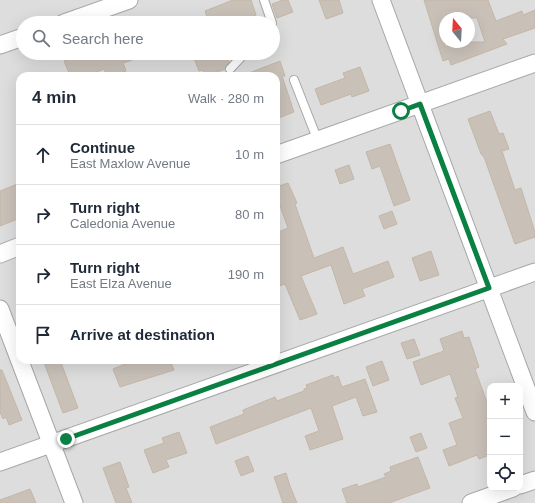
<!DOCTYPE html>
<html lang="en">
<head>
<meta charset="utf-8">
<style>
	:root { --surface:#fff; --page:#f6f6f7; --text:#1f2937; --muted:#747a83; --line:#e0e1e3 }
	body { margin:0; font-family:Helvetica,sans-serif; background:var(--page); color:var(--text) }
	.controls { position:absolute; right:12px; bottom:12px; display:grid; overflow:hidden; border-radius:8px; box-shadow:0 4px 16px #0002 }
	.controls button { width:36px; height:36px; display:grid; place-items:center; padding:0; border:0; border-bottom:1px solid var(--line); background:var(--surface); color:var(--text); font:20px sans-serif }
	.compass { position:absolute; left:439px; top:12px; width:36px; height:36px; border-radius:50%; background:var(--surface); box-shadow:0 4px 16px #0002; rotate:342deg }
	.stop { position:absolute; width:12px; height:12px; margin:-9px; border:3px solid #0b8043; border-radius:50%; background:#fff }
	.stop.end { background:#0b8043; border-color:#fff; box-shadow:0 1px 4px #0008 }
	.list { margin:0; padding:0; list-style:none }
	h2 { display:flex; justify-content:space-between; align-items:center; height:52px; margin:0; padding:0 16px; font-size:17px }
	h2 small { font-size:13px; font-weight:400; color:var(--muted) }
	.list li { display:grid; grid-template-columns:26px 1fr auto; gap:12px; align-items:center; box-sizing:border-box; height:60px; padding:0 16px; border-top:1px solid var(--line) }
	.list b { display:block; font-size:15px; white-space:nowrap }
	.list p { margin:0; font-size:13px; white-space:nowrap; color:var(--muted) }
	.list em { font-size:13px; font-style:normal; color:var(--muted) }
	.icon { flex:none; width:22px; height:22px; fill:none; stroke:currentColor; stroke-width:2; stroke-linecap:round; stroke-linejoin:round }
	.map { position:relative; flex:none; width:535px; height:503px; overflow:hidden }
	.search { position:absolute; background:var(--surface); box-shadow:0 4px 16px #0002; left:16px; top:16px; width:264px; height:44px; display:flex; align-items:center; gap:10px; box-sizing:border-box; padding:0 14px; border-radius:22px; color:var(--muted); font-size:15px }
	.panel { position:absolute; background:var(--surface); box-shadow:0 4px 16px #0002; left:16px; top:72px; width:264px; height:292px; border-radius:12px }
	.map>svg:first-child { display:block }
	.residential { fill:#dedddd; fill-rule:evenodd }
	.building { fill:#c9c1b8; stroke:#c4b6a6; fill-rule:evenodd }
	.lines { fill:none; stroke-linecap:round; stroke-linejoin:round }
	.lane-casing { stroke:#a7a7a7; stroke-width:10 }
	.street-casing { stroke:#a7a7a7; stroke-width:19 }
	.lane { stroke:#fff; stroke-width:8 }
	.street { stroke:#fff; stroke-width:17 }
	.route { stroke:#0b8043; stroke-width:5 }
</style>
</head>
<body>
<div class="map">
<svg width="535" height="503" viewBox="0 0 535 503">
	<rect width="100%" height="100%" fill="#f1eee5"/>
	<path class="residential" d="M 0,0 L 535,0 L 535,503 L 0,503 ZM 445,18 L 469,18 L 469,42 L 445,42 ZM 23,23 L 273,23 L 273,53 L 23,53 ZM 20,76 L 276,76 L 276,360 L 20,360 ZM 490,386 L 520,386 L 520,488 L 490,488 Z"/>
	<path class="building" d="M 233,0 L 251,0 L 256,15 L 235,23 L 209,23 L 205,11 Z
		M 283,0 L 288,0 L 293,12 L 277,18 L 272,4 Z
		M 319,0 L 339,0 L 343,13 L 326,19 Z
		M 424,0 L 488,0 L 496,21 L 522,11 L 523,15 L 535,10 L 535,28 L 503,39 L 507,44 L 451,65 L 449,59 L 443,61 ZM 445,18 L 477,18 L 485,42 L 460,42 L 445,47 Z
		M 86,53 L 147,53 L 147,55 L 123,63 L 126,71 L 111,76 L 107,76 L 104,69 L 87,76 L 74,76 L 72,72 L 69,73 L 64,61 Z
		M 192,53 L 225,53 L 229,62 L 225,69 L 206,76 L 203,70 L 199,71 Z
		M 280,61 L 285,76 L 282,76 L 294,112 L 276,119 L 276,76 L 244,75 Z
		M 360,67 L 369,91 L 352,97 L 351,94 L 321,105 L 315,89 L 345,78 L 343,73 Z
		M 490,111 L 499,134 L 503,133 L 509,149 L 502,151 L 515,190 L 521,188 L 535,232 L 535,237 L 515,244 L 484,157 L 481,154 L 468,119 Z
		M 390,144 L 410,200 L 394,206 L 380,166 L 372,169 L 366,152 Z
		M 349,165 L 354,179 L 340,184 L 335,170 Z
		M 20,183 L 20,218 L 0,226 L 0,191 Z
		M 288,183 L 297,203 L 295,204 L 314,258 L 343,247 L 353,274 L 388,261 L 394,277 L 362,289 L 365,296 L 344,304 L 331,265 L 301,276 L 317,314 L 300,320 L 285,284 L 276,287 L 276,233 L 288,228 L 276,195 L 276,187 Z
		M 392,211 L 397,224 L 384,229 L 379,216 Z
		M 431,251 L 439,275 L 420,281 L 412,258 Z
		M 462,331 L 464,338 L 469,337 L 479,367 L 475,369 L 490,411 L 490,455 L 479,459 L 477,455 L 449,466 L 443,450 L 457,445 L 449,423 L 463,418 L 455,398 L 458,397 L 450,374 L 421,385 L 413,362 L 444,351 L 440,339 Z
		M 414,339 L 420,355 L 407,359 L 401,343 Z
		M 43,360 L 60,360 L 78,408 L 63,413 Z
		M 135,360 L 170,360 L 174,370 L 120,387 L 113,369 Z
		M 382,361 L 389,380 L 373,386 L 366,367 Z
		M 0,370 L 2,370 L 22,420 L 9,425 L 6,417 L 3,419 L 0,412 Z
		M 333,375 L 334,378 L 338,376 L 342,387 L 365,379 L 377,412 L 363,416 L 356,397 L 332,406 L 343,439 L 310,450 L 305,436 L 319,431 L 311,408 L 216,444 L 210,427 L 244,414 L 243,410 L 275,397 L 277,401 L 304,391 L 304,389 L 307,388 L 306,385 Z
		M 179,432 L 187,453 L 166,460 L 169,467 L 153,473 L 144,450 L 164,443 L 162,438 Z
		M 421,433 L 427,448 L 416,452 L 410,437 Z
		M 248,456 L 254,471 L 241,476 L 235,461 Z
		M 418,457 L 430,488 L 389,503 L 347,503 L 342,489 L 357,484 L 358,487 L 386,477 L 384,474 L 391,471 L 390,467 Z
		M 120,462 L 129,487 L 126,488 L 132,503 L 116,503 L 103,468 Z
		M 286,473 L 290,486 L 297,503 L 283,503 L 274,477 Z
		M 30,489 L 36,503 L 0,503 L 0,500 Z"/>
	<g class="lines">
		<g class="lane-casing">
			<path id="lane" d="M 264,0 L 272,23
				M 230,69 L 245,53
				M 294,80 L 318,141"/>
		</g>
		<g class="street-casing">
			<path id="street" d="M 381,0 L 535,412
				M 64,23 L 129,0
				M 0,45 L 23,37
				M 276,155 L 535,63
				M 0,254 L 20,246
				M 0,309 L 74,503
				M 0,462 L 535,272
				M 520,485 L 535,480
				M 471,503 L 513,488"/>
		</g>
		<use href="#lane" class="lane"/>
		<use href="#street" class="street"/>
	</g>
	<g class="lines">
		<path class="route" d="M 66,439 L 489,288 L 420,104 L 401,111"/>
	</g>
</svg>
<div class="controls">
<button>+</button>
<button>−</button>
<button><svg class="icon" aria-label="locate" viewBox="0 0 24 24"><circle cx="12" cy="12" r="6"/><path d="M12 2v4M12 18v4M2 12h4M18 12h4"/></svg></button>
</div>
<svg class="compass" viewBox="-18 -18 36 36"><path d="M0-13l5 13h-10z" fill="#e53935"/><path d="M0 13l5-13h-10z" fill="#747a83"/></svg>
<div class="stop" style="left:401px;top:111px"></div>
<div class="stop end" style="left:66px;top:439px"></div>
<div class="search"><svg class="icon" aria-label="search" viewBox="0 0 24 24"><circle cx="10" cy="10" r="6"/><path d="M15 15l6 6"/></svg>Search here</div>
<section class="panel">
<h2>4 min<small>Walk · 280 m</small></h2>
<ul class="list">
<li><svg class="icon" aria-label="ahead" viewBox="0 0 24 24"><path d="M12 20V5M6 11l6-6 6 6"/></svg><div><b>Continue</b><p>East Maxlow Avenue</p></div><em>10 m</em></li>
<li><svg class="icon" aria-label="right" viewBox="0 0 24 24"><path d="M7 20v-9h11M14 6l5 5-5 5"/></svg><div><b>Turn right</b><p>Caledonia Avenue</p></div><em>80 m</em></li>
<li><svg class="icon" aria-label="right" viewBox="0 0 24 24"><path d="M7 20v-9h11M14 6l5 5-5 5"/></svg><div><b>Turn right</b><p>East Elza Avenue</p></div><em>190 m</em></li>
<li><svg class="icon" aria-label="arrive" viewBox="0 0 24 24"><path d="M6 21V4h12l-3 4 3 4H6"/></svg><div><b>Arrive at destination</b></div></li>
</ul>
</section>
</div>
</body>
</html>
